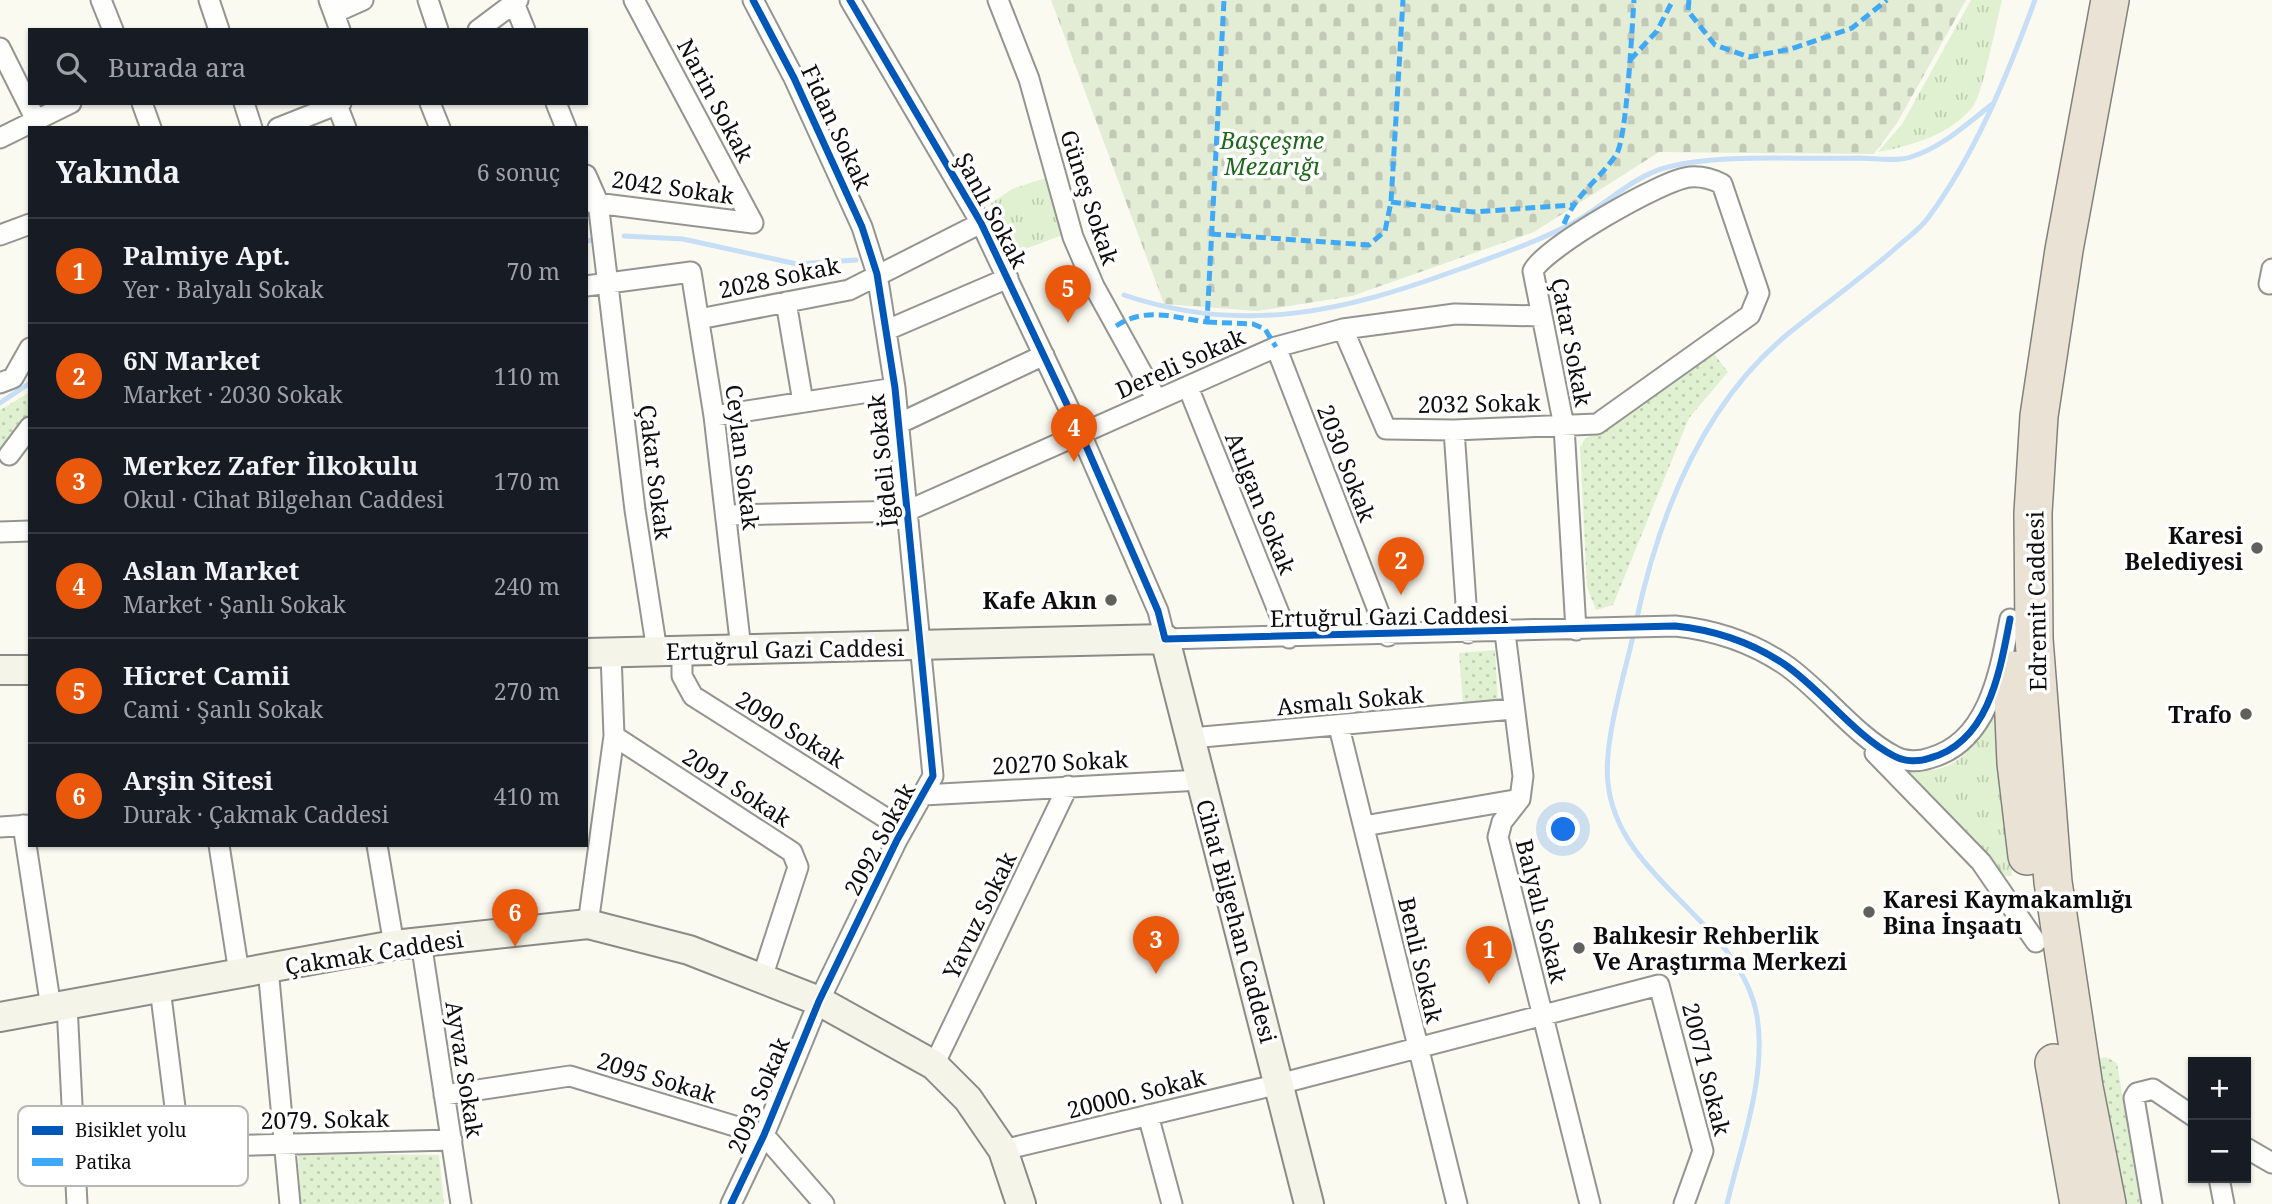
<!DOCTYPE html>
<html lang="tr">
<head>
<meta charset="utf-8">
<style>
	:root { --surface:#171b24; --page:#20242c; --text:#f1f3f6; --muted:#9ea1a6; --line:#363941; --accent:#ea580c }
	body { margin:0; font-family:"Noto Serif",serif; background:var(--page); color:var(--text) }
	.controls { position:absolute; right:21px; bottom:21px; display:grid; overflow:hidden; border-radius:0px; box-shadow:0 2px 5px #0004 }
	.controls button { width:63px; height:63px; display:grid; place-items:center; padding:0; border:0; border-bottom:2px solid var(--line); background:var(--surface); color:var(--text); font:35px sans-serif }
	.you { position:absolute; left:1564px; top:830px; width:24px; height:24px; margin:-18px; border:5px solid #fff; border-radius:50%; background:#1a73e8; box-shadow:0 0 0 10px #1a73e833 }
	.badge { display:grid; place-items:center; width:46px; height:46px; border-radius:50%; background:var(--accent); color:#fff; font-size:23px; font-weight:700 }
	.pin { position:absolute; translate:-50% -58px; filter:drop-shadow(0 2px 4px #0008) }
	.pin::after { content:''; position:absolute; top:37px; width:24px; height:21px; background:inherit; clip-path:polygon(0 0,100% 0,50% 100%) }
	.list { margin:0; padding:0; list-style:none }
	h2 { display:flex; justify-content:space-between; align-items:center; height:91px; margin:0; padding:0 28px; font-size:30px }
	h2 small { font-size:23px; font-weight:400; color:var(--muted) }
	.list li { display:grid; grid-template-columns:46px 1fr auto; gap:21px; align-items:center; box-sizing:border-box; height:105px; padding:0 28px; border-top:2px solid var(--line) }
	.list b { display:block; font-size:26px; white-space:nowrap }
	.list p { margin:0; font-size:23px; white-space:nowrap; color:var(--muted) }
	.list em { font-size:23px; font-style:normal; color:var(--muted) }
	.icon { flex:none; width:38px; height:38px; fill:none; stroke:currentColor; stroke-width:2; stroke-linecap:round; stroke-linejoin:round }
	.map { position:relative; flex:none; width:2272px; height:1204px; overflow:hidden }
	.search { position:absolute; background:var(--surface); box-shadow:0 2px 5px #0004; left:28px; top:28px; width:560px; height:77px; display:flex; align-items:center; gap:18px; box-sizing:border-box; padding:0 24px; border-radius:0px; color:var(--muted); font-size:26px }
	.panel { position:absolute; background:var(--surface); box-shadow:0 2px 5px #0004; left:28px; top:126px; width:560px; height:721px; border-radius:0px }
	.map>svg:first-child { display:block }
	.grass { fill:url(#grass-tufts) }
	.cemetery { fill:url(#cemetery-stones) }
	.park { fill:url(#park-dots) }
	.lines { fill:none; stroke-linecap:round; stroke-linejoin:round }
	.stream { stroke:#c6def6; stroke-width:5 }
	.street-casing { stroke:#949490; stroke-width:23 }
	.secondary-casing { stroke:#8b8a86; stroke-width:32 }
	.highway-casing { stroke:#81817d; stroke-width:40 }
	.street { stroke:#fefefd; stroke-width:19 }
	.secondary { stroke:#f4f5e8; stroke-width:28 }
	.highway { stroke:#eae2d4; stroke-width:37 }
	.quiet { stroke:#3fa9f5; stroke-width:5; stroke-dasharray:10 5; stroke-linecap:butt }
	.cycleway-casing { stroke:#fff; stroke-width:11 }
	.cycleway { stroke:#0057b8; stroke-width:7 }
	.poi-dot { fill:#60605d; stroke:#fff; stroke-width:2.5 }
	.labels { text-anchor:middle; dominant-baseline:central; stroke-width:7; stroke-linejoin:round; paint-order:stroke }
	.street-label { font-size:23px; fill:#0d0d0d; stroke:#fff }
	.park-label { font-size:23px; font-style:italic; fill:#1f671b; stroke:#fff }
	.poi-label { font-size:23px; font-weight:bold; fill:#0d0d0d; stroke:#fff; text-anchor:end }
	.key { fill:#fff; stroke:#b6b6b6; stroke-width:2 }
	.key-label { font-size:19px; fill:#0d0d0d }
</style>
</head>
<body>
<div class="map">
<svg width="2272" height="1204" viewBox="0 0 2272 1204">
	<defs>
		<pattern id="grass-tufts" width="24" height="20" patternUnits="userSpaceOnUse" patternTransform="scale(1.75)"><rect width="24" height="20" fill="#e0f1d1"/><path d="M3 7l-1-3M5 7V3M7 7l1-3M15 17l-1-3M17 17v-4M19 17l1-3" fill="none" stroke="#bfcdb2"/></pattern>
		<pattern id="cemetery-stones" width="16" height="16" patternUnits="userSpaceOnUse" patternTransform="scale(1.75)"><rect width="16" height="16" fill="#e3ecd5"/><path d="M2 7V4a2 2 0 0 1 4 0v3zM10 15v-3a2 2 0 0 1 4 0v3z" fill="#c2c9b6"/></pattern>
		<pattern id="park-dots" width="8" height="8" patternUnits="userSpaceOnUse" patternTransform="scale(1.75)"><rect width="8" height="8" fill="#e0f1d1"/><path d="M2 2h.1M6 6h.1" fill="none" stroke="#bfcdb2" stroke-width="1.8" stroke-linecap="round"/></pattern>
	</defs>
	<rect width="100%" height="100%" fill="#fbfaf1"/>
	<path class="grass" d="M 1971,0 L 2002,0 C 1997,20 1983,92 1974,105 C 1953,134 1911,146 1878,152 L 1902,124 Z
		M 1048,177 L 1065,234 L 1012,254 L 990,204 L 1012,189 Z
		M 1997,706 L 2001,711 L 2012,876 L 2005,876 L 1956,821 L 1900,768 C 1955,780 1973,750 1997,706 Z"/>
	<path class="cemetery" d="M 1051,0 L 1966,0 L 1897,123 L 1874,154 L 1659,152 L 1534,232 L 1352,296 L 1257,311 L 1164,304 Z"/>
	<path class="park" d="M 1711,350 L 1728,372 L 1689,418 L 1613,605 L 1596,610 L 1587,587 L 1580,447 L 1584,440 Z
		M 30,392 L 30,415 L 4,448 L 0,448 L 0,410 Z
		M 1495,650 L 1498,702 L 1463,704 L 1459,653 Z
		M 2106,1057 L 2117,1063 L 2140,1204 L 2123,1204 L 2098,1059 Z
		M 298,1153 L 439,1155 L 444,1204 L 301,1204 Z"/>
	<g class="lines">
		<path class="stream" d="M 624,236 L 683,239 L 797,264 L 856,260
			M 586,241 L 592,240
			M 1124,295 C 1245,336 1345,311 1460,269 C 1498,255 1537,242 1573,223 C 1605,206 1632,176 1668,167 C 1722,153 1801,160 1858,158 C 1874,158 1896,162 1911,157 C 1942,147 1966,125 1991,105
			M 0,403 L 30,383
			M 1636,622 C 1659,514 1702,404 1789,333 C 1825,304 1862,278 1897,247 C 1907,238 1920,229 1928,218 C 1976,153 2007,76 2035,0
			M 1634,632 C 1625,673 1603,742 1608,783 C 1618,881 1740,920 1757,1016 C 1767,1077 1741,1145 1727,1204"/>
		<g class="street-casing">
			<path id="street" d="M 101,0 L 113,30
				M 209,0 L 219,30
				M 329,0 L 340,30
				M 428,0 L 438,30
				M 634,0 L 753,223
				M 850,0 L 981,223 L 1080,432 L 1158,611 L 1165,639 L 1675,626 C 1715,630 1751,642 1784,664 C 1821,689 1855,736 1894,756 C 1905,762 1919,762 1930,758 C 1989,742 2000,671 2010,619
				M 998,0 L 1029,79 L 1073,237 L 1094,286 L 1157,400
				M 514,3 L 525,30
				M 334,13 L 363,0
				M 478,30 L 518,0
				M 0,48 L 36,120
				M 142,103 L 151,128
				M 244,103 L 252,128
				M 430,103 L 440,128
				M 556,103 L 566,128
				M 337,105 L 346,128
				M 278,128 L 341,103
				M 0,138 L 71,103
				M 586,175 L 598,202 L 635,510 L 657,651
				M 588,202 L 753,223
				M 0,235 L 30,224
				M 2269,284 L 2272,269
				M 586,286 L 691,272 L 714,416 L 741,649
				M 786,302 L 803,402
				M 699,319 L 849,290 L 981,223
				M 1343,329 L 1386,429 L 1454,430 L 1597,424 L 1750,315 L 1759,293 L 1722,184 C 1712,179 1702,176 1690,177 C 1663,179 1544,248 1533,271 L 1564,426 L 1576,630
				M 887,330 L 1008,278
				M 1276,347 L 1388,636
				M 0,383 L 13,378 L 30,348
				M 1188,387 L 1289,638
				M 714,416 L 895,388
				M 898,424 L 1044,355
				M 1454,430 L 1468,633
				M 9,455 L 30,427
				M 727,515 L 907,511 L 1276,347 L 1343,329 L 1455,314 L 1541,316
				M 0,532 L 30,531
				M 1505,633 L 1523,776 L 1520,799 L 1502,822 L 1498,837 L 1590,1204
				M 682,651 L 682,676 L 693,696 L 903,829
				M 1339,727 L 1457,1204
				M 614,736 L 792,852 L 798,867 L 762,978
				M 1191,738 L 1513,709
				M 1875,753 L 1981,862 L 2036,942
				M 923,795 L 1201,780
				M 23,825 L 51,1008
				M 1364,826 L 1520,799
				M 0,827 L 30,825
				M 219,845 L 239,973
				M 377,845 L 394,945
				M 588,924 L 614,736 L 611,653
				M 421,942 L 461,1204
				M 268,968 L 290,1204
				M 160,988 L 180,1147
				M 67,1005 L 77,1204
				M 934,1065 L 1068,786
				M 444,1095 L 570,1076 L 764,1135 L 824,1204
				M 1148,1115 L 1172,1204
				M 2246,1148 L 2272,1163
				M 1003,1150 L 1279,1084 L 1659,985 L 1703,1151 L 1684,1204
				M 74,1155 L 180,1147 L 452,1140
				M 2219,1178 L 2224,1204
				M 731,1204 L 764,1135 L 819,1001 L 897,840 L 933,776 L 895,388 L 877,274 L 862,227 L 794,78 L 753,0
				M 2152,1204 L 2134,1098 L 2137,1093 L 2153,1089 L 2193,1116"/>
		</g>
		<g class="secondary-casing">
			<path id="secondary" d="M 586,653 L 1165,639 L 1309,1204
				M 0,670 L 30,670
				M 0,1017 L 394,945 L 588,924 L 689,950 L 819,1001 L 934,1065 L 968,1099 L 1003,1150 L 1021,1204"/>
		</g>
		<g class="highway-casing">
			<path id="highway" d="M 2012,670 L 2016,763 L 2027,856
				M 2054,1063 L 2079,1204
				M 2107,1204 L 2084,1087 L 2053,882 L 2034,639 L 2033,513 L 2039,416 L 2064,250 L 2110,0"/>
		</g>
		<use href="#street" class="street"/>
		<use href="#secondary" class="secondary"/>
		<use href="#highway" class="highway"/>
		<path class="quiet" d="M 1689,0 L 1688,11 L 1715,45 L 1749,57 L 1791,49 L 1852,28 L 1887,0
			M 1630,60 L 1657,31 L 1673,0
			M 1391,202 L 1473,212 L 1572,205
			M 1564,224 C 1575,195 1599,180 1616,155 C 1627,140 1632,25 1634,0
			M 1211,234 L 1369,245 L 1385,231 L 1391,202 L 1403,0
			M 1207,322 L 1253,324 L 1265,329 L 1276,347
			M 1116,326 C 1146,306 1174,318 1207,322 L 1224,0"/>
		<g class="cycleway-casing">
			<path id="cycleway" d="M 850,0 L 981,223 L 1080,432 L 1158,611 L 1165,639 L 1675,626 C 1715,630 1751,642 1784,664 C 1821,689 1855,736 1894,756 C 1905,762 1919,762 1930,758 C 1989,742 2000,671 2010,619
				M 731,1204 L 764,1135 L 819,1001 L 897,840 L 933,776 L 895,388 L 877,274 L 862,227 L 794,78 L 753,0"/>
		</g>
		<use href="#cycleway" class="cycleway"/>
	</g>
	<g class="poi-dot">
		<circle cx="2257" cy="548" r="7"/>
		<circle cx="1111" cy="600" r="7"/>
		<circle cx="2246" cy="714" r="7"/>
		<circle cx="1869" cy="912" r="7"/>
		<circle cx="1579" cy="948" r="7"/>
	</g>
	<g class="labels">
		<g class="street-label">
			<text transform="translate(716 100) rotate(62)">Narin Sokak</text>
			<text transform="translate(837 127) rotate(65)">Fidan Sokak</text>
			<text transform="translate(673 187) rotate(8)">2042 Sokak</text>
			<text transform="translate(1090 197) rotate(72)">Güneş Sokak</text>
			<text transform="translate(992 210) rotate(62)">Şanlı Sokak</text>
			<text transform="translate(779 277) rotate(-12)">2028 Sokak</text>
			<text transform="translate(1572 342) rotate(79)">Çatar Sokak</text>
			<text transform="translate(1180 363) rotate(-24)">Dereli Sokak</text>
			<text transform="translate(1479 403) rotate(-1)">2032 Sokak</text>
			<text transform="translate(743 457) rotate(83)">Ceylan Sokak</text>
			<text transform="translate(882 461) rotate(-96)">İğdeli Sokak</text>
			<text transform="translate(1347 463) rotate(69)">2030 Sokak</text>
			<text transform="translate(656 472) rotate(83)">Çakar Sokak</text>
			<text transform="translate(1261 503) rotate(68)">Atılgan Sokak</text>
			<text transform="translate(2036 601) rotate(-91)">Edremit Caddesi</text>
			<text transform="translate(1389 616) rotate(-1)">Ertuğrul Gazi Caddesi</text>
			<text transform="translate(785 649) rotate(-1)">Ertuğrul Gazi Caddesi</text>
			<text transform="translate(1350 700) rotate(-5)">Asmalı Sokak</text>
			<text transform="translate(791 729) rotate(32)">2090 Sokak</text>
			<text transform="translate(1060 762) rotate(-3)">20270 Sokak</text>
			<text transform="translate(737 787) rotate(33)">2091 Sokak</text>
			<text transform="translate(879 839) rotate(-62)">2092 Sokak</text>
			<text transform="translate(1542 911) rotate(76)">Balyalı Sokak</text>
			<text transform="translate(979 915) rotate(-64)">Yavuz Sokak</text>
			<text transform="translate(1237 921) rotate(75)">Cihat Bilgehan Caddesi</text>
			<text transform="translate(374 952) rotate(-9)">Çakmak Caddesi</text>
			<text transform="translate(1421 960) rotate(77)">Benli Sokak</text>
			<text transform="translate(465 1069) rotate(81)">Ayvaz Sokak</text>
			<text transform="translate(1707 1069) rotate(76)">20071 Sokak</text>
			<text transform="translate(657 1077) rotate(17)">2095 Sokak</text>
			<text transform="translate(1136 1093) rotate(-14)">20000. Sokak</text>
			<text transform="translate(758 1095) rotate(-67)">2093 Sokak</text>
			<text transform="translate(325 1119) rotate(-1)">2079. Sokak</text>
		</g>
		<g class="park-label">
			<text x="1272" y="140">Başçeşme<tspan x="1272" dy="26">Mezarığı</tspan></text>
		</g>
		<g class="poi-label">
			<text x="2243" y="535">Karesi<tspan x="2243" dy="26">Belediyesi</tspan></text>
			<text x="1097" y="600">Kafe Akın</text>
			<text x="2232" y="714">Trafo</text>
			<text x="1883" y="899" text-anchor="start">Karesi Kaymakamlığı<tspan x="1883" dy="26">Bina İnşaatı</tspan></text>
			<text x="1593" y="935" text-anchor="start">Balıkesir Rehberlik<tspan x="1593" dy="26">Ve Araştırma Merkezi</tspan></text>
		</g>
	</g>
	<rect x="18" y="1106" width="230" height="80" rx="10" class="key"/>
	<rect x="32" y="1126" width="31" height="9" fill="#0057b8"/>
	<rect x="32" y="1158" width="31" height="8" fill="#3fa9f5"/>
	<g class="key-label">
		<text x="75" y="1137">Bisiklet yolu</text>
		<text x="75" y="1169">Patika</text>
	</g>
</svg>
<div class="controls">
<button>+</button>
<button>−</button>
</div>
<div class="you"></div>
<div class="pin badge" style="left:1489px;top:984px">1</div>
<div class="pin badge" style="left:1401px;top:595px">2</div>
<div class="pin badge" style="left:1156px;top:974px">3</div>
<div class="pin badge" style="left:1074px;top:462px">4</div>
<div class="pin badge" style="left:1068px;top:323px">5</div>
<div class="pin badge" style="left:515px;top:947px">6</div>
<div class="search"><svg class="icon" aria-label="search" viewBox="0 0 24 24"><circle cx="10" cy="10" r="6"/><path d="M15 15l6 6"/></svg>Burada ara</div>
<section class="panel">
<h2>Yakında<small>6 sonuç</small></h2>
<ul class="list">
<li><span class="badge">1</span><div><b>Palmiye Apt.</b><p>Yer · Balyalı Sokak</p></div><em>70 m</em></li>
<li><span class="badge">2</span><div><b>6N Market</b><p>Market · 2030 Sokak</p></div><em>110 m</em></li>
<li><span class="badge">3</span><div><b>Merkez Zafer İlkokulu</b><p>Okul · Cihat Bilgehan Caddesi</p></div><em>170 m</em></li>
<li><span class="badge">4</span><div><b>Aslan Market</b><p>Market · Şanlı Sokak</p></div><em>240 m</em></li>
<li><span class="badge">5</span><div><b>Hicret Camii</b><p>Cami · Şanlı Sokak</p></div><em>270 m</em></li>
<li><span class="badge">6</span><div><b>Arşin Sitesi</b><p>Durak · Çakmak Caddesi</p></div><em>410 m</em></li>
</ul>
</section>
</div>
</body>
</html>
